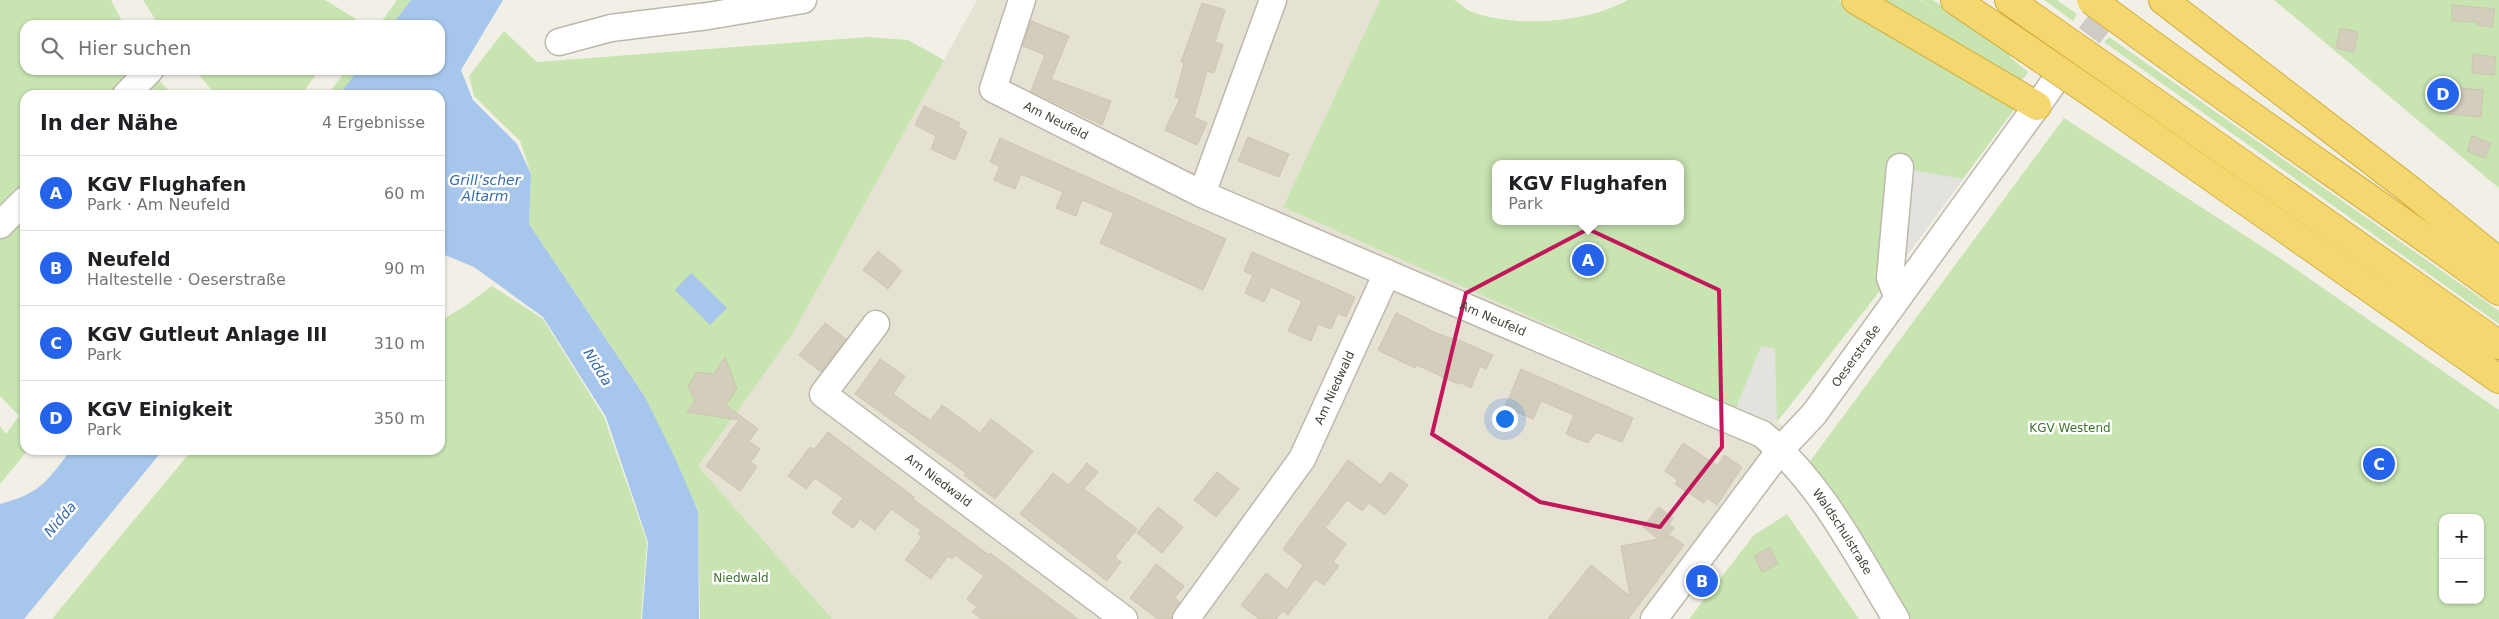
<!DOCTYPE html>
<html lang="de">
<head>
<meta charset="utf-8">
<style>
	:root { --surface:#fff; --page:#f2f2f2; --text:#202124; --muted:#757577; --line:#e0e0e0; --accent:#2563eb }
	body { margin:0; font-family:"DejaVu Sans",sans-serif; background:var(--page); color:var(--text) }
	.controls { position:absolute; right:15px; bottom:15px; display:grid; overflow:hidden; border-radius:10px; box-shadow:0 1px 4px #0004 }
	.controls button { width:45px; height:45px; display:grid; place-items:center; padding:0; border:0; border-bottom:1px solid var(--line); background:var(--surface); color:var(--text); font:25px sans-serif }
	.you { position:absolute; left:1504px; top:418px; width:18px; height:18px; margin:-12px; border:4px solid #fff; border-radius:50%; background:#1a73e8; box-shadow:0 0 0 8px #1a73e833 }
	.badge { display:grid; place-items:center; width:32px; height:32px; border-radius:50%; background:var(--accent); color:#fff; font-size:16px; font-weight:700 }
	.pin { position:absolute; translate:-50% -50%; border:2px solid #fff; box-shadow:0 1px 5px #0006 }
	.popup { position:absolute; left:1492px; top:160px; width:192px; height:65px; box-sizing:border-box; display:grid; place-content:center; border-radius:10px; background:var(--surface); filter:drop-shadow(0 1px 4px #0005); font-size:16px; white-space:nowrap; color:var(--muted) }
	.popup b { font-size:19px; color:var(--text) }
	.popup::after { content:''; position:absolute; left:50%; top:100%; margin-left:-10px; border:10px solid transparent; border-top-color:var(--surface) }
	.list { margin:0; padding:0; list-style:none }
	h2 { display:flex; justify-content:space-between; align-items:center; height:65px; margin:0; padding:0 20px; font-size:21px }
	h2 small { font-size:16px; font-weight:400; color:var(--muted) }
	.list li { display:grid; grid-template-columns:32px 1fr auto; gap:15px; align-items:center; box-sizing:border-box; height:75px; padding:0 20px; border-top:1px solid var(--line) }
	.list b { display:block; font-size:19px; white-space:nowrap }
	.list p { margin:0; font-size:16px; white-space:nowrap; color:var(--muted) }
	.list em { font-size:16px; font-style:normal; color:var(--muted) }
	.icon { flex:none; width:28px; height:28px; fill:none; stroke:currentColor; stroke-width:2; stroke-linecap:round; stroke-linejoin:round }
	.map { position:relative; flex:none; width:2499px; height:619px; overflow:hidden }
	.search { position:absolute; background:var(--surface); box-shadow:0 1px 4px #0004; left:20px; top:20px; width:425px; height:55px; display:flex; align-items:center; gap:12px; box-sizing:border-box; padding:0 18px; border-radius:15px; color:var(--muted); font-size:19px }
	.panel { position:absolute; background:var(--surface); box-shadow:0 1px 4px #0004; left:20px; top:90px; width:425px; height:365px; border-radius:15px }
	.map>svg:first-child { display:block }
	.residential { fill:#e5e2d4 }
	.green { fill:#c7e4b1; fill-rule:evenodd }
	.parking { fill:#e3e2de }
	.water { fill:#a6c6eb }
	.building { fill:#d3cdbc; stroke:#cdc5b0 }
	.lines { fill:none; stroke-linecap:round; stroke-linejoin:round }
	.minor-tunnel { stroke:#cfcdc3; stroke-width:26; stroke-dasharray:26 13; stroke-linecap:butt }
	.minor-casing { stroke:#bdb8a9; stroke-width:29 }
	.highway-casing { stroke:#d3af3f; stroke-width:30 }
	.minor { stroke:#fff; stroke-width:26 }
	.highway { stroke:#f4d86f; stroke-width:28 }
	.highway-bridge-casing { stroke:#d3af3f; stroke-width:30; stroke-linecap:butt }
	.highway-bridge { stroke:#f4d86f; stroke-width:28 }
	.marked { fill:none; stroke:#c2185b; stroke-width:4; stroke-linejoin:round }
	.labels { text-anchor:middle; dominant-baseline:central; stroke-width:5; stroke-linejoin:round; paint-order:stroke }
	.street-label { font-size:12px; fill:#444036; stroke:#fff }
	.park-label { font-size:12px; fill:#3f722d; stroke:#fff }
	.water-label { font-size:14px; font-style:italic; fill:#366aa9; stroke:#fff }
</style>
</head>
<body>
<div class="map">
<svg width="2499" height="619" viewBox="0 0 2499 619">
	<rect width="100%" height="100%" fill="#f2f0e6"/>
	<path class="residential" d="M 977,0 L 1380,0 L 1283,207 L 1736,408 L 1791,428 L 1649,619 L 832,619 L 698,466 L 792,335 Z"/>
	<path class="green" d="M 0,0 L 111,0 L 124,25 L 25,25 L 25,70 L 142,70 L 117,95 L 25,95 L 25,186 L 0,211 Z
		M 143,0 L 325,0 L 356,19 L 352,25 L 159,25 Z
		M 397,0 L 411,0 L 392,25 L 379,25 Z
		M 1380,0 C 1403,0 1430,0 1453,0 C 1460,1 1465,10 1472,12 C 1517,28 1586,23 1628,0 L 1838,0 L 2016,107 L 1890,278 L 1777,422 L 1736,408 L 1283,207 ZM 1496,164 L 1680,164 L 1680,221 L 1496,221 Z
		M 1872,0 L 1920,0 L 1944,15 L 1921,0 L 1933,0 L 2012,53 L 2010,57 L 2028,72 L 2018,86 Z
		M 2044,0 L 2057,0 L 2077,14 L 2073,21 Z
		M 2274,0 L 2499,0 L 2499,188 Z
		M 504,31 L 537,62 L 868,37 L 908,40 L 944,60 L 792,335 L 698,466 L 832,619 L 700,619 L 698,510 L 645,397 L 529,224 L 531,174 L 520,141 L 474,96 L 469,76 Z
		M 2109,37 L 2499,311 L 2499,324 L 2104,42 Z
		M 195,70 L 319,70 L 301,95 L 216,95 Z
		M 346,70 L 358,70 L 340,95 L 332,89 Z
		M 155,76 L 173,95 L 137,95 Z
		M 2064,118 L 2281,259 L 2499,410 L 2499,619 L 1901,619 L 1802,472 ZM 2443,518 L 2480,518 L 2480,600 L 2443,600 Z
		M 25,213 L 25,450 L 28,450 L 0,484 L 0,426 L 6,434 L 19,416 L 0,396 L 0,240 Z
		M 492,286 L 543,319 L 604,417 L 647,542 L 641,619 L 52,619 L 192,450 L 440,450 L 440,321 L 465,306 Z
		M 1787,514 L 1859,619 L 1689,619 L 1754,535 Z"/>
	<path class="parking" d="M 1885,165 L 1963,179 L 1885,284 Z
		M 1761,346 L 1775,349 L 1777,422 L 1736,408 Z"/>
	<path class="water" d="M 411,0 L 503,0 L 461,70 L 473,100 L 517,144 L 531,174 L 529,224 L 645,397 L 675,458 L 698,511 L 699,619 L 642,619 L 648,542 L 606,417 L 543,317 L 474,267 L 440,253 L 440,95 L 339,95 L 358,70 L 440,70 L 440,25 L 392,25 Z
		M 691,273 L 727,308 L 710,325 L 675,290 Z
		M 71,450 L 163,450 L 24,619 L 0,619 L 0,504 C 41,493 46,482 71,450 Z"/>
	<path class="building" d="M 1202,3 L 1225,10 L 1215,42 L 1223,45 L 1214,73 L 1207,71 L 1194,117 L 1207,123 L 1197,145 L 1165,130 L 1180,98 L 1175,97 L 1184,63 L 1181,62 Z
		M 2452,5 L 2495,9 L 2492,27 L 2477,25 L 2477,22 L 2452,21 Z
		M 1031,21 L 1069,36 L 1051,79 L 1111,101 L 1102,125 L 1031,91 L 1045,55 L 1023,46 Z
		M 2340,28 L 2358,32 L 2354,52 L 2336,48 Z
		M 2473,54 L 2496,57 L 2494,75 L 2472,73 Z
		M 2451,87 L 2483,90 L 2481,117 L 2448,114 Z
		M 924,106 L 960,123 L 958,127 L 967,132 L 955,160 L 931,149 L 936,136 L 915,125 Z
		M 2472,136 L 2491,143 L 2485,158 L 2467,151 Z
		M 1248,137 L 1289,154 L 1279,177 L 1238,161 Z
		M 1000,138 L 1226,239 L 1203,290 L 1100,243 L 1114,213 L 1082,200 L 1076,216 L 1056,208 L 1063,192 L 1021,174 L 1015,189 L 994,180 L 1000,166 L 990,162 Z
		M 878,251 L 902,271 L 888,289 L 863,270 Z
		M 1252,252 L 1355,297 L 1346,317 L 1338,313 L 1331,329 L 1318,324 L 1311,341 L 1288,331 L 1302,301 L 1271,287 L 1264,302 L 1245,293 L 1253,275 L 1244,271 Z
		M 1396,313 L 1436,333 L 1456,340 L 1456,339 L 1493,355 L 1486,369 L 1480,366 L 1471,388 L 1459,382 L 1458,384 L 1417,365 L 1415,368 L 1378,350 Z
		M 825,323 L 846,339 L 821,372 L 799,355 Z
		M 725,357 L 737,389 L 726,405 L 758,429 L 749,441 L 760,449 L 751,462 L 757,467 L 740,491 L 706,466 L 739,420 L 687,412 L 695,401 L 688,386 L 697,372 L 714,374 Z
		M 880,359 L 905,376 L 893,394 L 922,415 L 931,420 L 942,405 L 980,433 L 991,419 L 1033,451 L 995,499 L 964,475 L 966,473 L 855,394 Z
		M 1521,369 L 1633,418 L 1622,442 L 1596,432 L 1588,443 L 1566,434 L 1574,415 L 1541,401 L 1533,419 L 1505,407 Z
		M 828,432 L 914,497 L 913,499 L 989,555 L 990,553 L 1078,619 L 982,619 L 972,612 L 977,607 L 967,599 L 984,576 L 955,555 L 952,559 L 948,556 L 931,579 L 919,570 L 905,560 L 922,537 L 918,534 L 921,530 L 891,509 L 875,530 L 860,519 L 853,528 L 832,513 L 843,498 L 815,478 L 806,489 L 788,476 L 810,447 L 814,450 Z
		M 1683,443 L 1718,466 L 1724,455 L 1742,467 L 1717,505 L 1707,498 L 1704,503 L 1675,484 L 1678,480 L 1665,471 Z
		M 1348,460 L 1381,485 L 1390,472 L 1408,485 L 1385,515 L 1369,503 L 1362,511 L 1347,500 L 1325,528 L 1346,544 L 1333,562 L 1339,566 L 1324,585 L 1315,579 L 1288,615 L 1283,611 L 1276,619 L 1259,619 L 1241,605 L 1266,573 L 1287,590 L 1303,565 L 1283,549 Z
		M 1087,463 L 1098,472 L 1084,489 L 1137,529 L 1115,557 L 1121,562 L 1107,581 L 1020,514 L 1053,473 L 1069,485 Z
		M 1217,472 L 1239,489 L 1216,517 L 1194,500 Z
		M 1158,507 L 1183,527 L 1162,553 L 1137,533 Z
		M 1659,507 L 1673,518 L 1669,524 L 1674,528 L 1667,537 L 1672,536 L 1684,545 L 1628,619 L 1548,619 L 1591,565 L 1630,596 L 1621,546 L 1658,539 L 1643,527 Z
		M 1770,547 L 1778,564 L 1762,572 L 1754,556 Z
		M 1156,564 L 1184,586 L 1175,598 L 1180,602 L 1171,619 L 1158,619 L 1130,598 Z"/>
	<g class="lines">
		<path class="minor-tunnel" d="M 2066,67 L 2116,0"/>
		<g class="minor-casing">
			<g id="minor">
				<path id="s1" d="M 1022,0 L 993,89 L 1202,194 L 1762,434 C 1821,482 1857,555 1896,619"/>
				<path d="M 559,42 L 611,28 L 708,16 L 803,0"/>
				<path d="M 126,95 L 150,70"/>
				<path d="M 1202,194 L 1273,0"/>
				<path d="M 0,225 L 25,200"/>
				<path d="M 1898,298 L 1890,278 L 1900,167"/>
				<path id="s2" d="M 876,324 L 823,394 L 1124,619"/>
				<path id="s3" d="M 1186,619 L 1302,459 L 1387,273"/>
				<path id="s4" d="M 1654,619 L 1781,449 L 1814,414 L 2052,85"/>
			</g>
		</g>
		<g class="highway-casing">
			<path id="highway" d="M 1856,0 L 2037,106
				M 1955,0 L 2020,44
				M 2009,0 L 2037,20
				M 2163,0 L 2410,190 L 2499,262
				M 2143,38 C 2260,124 2381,205 2499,291
				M 2116,75 L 2499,345
				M 2099,98 L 2499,379"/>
		</g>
		<use href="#minor" class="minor"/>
		<use href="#highway" class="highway"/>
		<g class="highway-bridge-casing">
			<path id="highway-bridge" d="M 2091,0 L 2143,38
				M 2037,20 L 2116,75
				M 2020,44 L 2099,98"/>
		</g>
		<use href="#highway-bridge" class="highway-bridge"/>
	</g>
	<path class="marked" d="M 1588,229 L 1719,290 L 1722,447 L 1660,527 L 1540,502 L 1432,434 L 1466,293 Z"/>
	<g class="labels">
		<g class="street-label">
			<text stroke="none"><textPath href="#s1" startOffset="164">Am Neufeld</textPath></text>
			<text stroke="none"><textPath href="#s1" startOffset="644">Am Neufeld</textPath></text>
			<text stroke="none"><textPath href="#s4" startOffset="332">Oeserstraße</textPath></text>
			<text stroke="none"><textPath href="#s3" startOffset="276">Am Niedwald</textPath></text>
			<text stroke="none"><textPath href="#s2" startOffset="232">Am Niedwald</textPath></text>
			<text stroke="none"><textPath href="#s1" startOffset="1064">Waldschulstraße</textPath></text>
		</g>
		<g class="park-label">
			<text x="2070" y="428">KGV Westend</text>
			<text x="741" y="578">Niedwald</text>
		</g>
		<g class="water-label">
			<text x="485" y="180">Grill’scher<tspan x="485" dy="16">Altarm</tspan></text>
			<text transform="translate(598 367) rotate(58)">Nidda</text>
			<text transform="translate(60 519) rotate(-49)">Nidda</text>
		</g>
	</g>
</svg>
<div class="controls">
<button>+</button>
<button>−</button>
</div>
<div class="you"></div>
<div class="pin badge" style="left:1588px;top:260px">A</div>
<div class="popup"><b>KGV Flughafen</b>Park</div>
<div class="pin badge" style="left:1702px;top:581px">B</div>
<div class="pin badge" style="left:2379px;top:464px">C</div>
<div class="pin badge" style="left:2443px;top:94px">D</div>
<div class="search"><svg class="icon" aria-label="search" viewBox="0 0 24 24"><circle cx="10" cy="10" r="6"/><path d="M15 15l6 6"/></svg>Hier suchen</div>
<section class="panel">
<h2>In der Nähe<small>4 Ergebnisse</small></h2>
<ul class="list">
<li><span class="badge">A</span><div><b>KGV Flughafen</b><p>Park · Am Neufeld</p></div><em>60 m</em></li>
<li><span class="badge">B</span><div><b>Neufeld</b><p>Haltestelle · Oeserstraße</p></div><em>90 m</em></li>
<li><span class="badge">C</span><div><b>KGV Gutleut Anlage III</b><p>Park</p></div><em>310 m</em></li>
<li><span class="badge">D</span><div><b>KGV Einigkeit</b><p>Park</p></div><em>350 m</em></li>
</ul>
</section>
</div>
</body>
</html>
